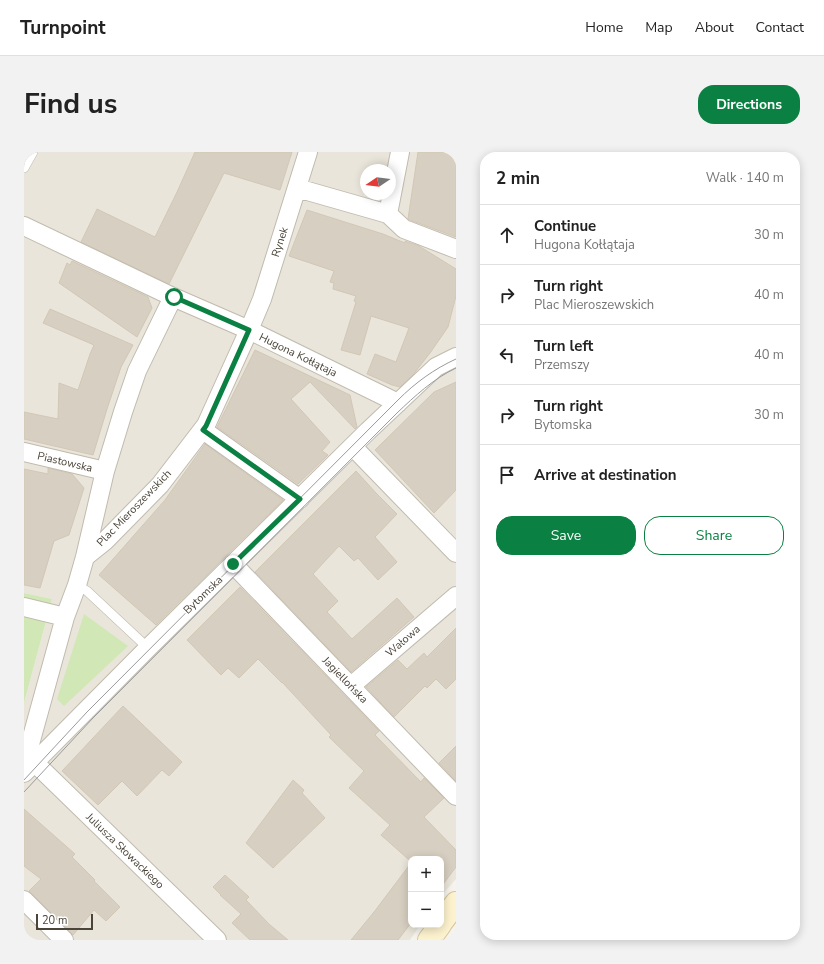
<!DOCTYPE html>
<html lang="en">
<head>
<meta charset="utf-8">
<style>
	:root { --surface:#fff; --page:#f2f2f2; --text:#222; --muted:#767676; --line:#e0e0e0; --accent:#0b8043 }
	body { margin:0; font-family:"Nunito Sans",sans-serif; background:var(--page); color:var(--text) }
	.controls { position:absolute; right:12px; bottom:12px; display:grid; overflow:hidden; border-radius:8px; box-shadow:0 2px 10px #0003 }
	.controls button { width:36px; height:36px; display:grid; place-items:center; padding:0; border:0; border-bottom:1px solid var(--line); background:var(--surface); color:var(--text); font:20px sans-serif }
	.compass { position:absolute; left:336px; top:12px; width:36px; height:36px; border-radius:50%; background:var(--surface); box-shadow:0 2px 10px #0003; rotate:257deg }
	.scale { position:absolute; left:12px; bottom:10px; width:57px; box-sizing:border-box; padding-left:4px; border:2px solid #4a4439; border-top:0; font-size:11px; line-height:14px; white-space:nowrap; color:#4a4439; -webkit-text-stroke:3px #fff; paint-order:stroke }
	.stop { position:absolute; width:12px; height:12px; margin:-9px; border:3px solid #0b8043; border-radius:50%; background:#fff }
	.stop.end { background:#0b8043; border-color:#fff; box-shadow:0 1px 4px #0008 }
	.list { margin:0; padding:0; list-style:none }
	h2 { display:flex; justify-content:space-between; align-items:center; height:52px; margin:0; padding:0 16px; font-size:17px }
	h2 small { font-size:13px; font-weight:400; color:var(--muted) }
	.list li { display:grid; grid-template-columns:26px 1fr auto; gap:12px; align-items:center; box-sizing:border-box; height:60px; padding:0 16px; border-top:1px solid var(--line) }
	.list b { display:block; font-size:15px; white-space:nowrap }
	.list p { margin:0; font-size:13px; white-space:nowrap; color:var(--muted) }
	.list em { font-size:13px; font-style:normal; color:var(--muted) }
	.actions { display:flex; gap:8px; padding:12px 16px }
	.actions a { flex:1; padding:9px 0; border:1px solid var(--accent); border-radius:16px; text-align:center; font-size:14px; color:var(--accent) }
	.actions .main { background:var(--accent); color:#fff }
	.icon { flex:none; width:22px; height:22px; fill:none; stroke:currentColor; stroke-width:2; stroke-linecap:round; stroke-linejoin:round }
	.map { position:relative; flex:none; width:432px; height:788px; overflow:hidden; border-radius:16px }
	header { display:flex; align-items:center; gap:24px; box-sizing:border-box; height:56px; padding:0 20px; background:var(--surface); border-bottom:1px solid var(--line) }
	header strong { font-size:19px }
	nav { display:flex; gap:22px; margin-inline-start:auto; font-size:14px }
	.intro { display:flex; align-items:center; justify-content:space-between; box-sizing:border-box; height:96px; padding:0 24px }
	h1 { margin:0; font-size:28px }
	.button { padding:10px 18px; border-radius:16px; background:var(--accent); color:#fff; font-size:14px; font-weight:700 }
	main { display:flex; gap:24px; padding:0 24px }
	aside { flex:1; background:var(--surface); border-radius:16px; box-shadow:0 2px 10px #0003 }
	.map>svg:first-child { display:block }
	.residential { fill:#e9e5da; fill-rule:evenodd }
	.green { fill:#d1e8b6 }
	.building { fill:#d7cfc1; stroke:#d2c7b5 }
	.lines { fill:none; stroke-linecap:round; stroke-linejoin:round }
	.lane-casing { stroke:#c1bbae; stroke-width:10 }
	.street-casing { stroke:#c1bbae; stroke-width:20 }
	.secondary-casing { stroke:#d4c69d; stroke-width:24 }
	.lane { stroke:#fff; stroke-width:9 }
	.street { stroke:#fff; stroke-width:18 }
	.secondary { stroke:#fdf2ce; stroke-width:22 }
	.tram { stroke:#9a9a9a; stroke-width:1 }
	.route { stroke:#0b8043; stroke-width:5 }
	.labels { text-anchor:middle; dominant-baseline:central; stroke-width:3.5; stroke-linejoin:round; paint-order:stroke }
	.street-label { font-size:11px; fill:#4a4439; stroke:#fff }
</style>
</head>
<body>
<header>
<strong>Turnpoint</strong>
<nav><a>Home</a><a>Map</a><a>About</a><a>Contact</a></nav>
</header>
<div class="intro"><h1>Find us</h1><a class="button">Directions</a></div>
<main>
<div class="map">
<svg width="432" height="788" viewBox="0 0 432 788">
	<rect width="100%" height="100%" fill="#f5f3ec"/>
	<path class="residential" d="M 0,0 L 432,0 L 432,727 L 417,744 L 417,707 L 387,707 L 387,773 L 396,773 L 386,788 L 0,788 L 0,551 L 28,447 L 0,441 ZM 342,18 L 366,18 L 366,42 L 342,42 Z"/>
	<path class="green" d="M 0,441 L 28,447 L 0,551 Z
		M 60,462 L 104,494 L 40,554 L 33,547 Z"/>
	<path class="building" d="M 171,0 L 268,0 L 256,38 L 200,21 L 145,132 L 57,90 L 73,57 L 131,85 L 153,40 Z
		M 394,0 L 432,0 L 432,85 L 386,68 L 384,67 Z
		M 283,58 L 359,82 L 381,91 L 381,89 L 395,94 L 432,117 L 432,144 L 424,175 L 406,201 L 388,224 L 376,235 L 368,233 L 343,222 L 351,202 L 372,210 L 385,176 L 347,164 L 336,203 L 317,198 L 332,150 L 330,149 L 332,144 L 309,137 L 310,131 L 306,130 L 310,119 L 265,104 Z
		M 48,109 L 124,145 L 128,156 L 113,185 L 35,131 L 43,111 L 46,113 Z
		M 26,157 L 109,193 L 97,215 L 83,257 L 69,303 L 0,287 L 0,260 L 34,267 L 35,231 L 54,238 L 66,202 L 70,193 L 19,171 Z
		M 231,198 L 326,243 L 333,275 L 331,277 L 286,230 L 267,247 L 306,290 L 298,299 L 304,303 L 274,332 L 193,275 Z
		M 432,230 L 432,338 L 410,361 L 351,298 L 410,240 Z
		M 181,292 L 259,348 L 132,473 L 75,423 L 141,348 Z
		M 24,316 L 48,322 L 60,336 L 45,383 L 30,389 L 16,436 L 0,433 L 0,317 L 24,322 Z
		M 332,319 L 352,341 L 373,362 L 351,385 L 373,410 L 354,428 L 334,406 L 330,409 L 315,394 L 289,422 L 314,449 L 303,460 L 328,487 L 373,446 L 390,465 L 327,520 L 231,420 Z
		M 216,435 L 355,579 L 351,583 L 397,630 L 400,626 L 420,646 L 400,665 L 432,698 L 432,715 L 417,735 L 417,707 L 384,707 L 357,683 L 366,673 L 325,636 L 340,619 L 305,585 L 307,583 L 258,530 L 258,531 L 234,507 L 215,526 L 204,516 L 197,523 L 163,488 Z
		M 432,476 L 432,527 L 422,537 L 412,527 L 403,536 L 401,534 L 370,565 L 342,535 L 374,508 L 383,517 L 400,501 L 403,505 Z
		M 99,554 L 158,610 L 145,624 L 138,618 L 113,644 L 98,629 L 74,653 L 38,619 Z
		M 432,594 L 432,629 L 415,611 Z
		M 269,628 L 280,638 L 278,641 L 301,666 L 249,716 L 222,691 Z
		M 0,657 L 51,702 L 48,705 L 71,728 L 70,729 L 96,755 L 82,769 L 70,758 L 49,783 L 5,739 L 17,727 L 0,714 Z
		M 387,711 L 387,771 L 374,788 L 327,788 L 350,760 Z
		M 201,723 L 225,745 L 222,748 L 245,772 L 264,788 L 226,788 L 208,771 L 217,762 L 196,743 L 197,743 L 189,735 Z"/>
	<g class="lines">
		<g class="lane-casing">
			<path id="lane" d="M 0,16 L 9,0
				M 53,433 L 63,439 L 124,496"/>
		</g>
		<g class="street-casing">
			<path id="street" d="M 273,36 L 364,62 L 380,77 L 432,97
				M 364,62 L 376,0
				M 0,74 L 149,145 L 225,178 L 374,251
				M 149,145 L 113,219 L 99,260 L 81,319 L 61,405 L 53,433 L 41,465 L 6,592 C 5,599 6,604 10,610 L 193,788
				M 179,278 L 276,347
				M 330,294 L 334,300 L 432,401
				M 0,300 L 81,319
				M 61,405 L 81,389 L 136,333 L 182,273 L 225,178 L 238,147 L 284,0
				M 209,412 L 432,644
				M 0,455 L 41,465
				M 327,534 L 432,444
				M 0,621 L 124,496 L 344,279 L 412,215 L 432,205
				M 0,748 L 40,788"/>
		</g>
		<g class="secondary-casing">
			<path id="secondary" d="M 417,771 L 432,751
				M 405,788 L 416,773"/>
		</g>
		<use href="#lane" class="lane"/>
		<use href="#street" class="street"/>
		<use href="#secondary" class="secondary"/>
		<path class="tram" d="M 0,628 L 63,560 L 374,248 C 391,231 410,217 432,207
			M 0,640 L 69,566 L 373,261 C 391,244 409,227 432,216"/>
	</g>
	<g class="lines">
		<path class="route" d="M 150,145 L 225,178 L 182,274 L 179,278 L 276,347 L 209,412"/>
	</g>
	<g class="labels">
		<g class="street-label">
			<text transform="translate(256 90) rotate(-72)">Rynek</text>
			<text transform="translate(274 203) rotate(26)">Hugona Kołłątaja</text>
			<text transform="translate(41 310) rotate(13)">Piastowska</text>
			<text transform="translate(110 356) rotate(-46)">Plac Mieroszewskich</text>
			<text transform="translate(179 443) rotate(-44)">Bytomska</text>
			<text transform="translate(379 489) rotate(-41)">Wałowa</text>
			<text transform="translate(321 528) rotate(46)">Jagiellońska</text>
			<text transform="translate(101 699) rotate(44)">Juliusza Słowackiego</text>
		</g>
	</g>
</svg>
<div class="controls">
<button>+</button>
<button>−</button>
</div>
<svg class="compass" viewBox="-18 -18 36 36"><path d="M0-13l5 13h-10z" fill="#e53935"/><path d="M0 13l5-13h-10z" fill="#767676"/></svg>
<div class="scale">20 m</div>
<div class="stop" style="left:150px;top:145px"></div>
<div class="stop end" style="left:209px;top:412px"></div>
</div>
<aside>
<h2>2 min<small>Walk · 140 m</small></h2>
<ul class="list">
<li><svg class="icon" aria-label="ahead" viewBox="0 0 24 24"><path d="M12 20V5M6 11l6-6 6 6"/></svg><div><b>Continue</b><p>Hugona Kołłątaja</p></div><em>30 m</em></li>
<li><svg class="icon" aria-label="right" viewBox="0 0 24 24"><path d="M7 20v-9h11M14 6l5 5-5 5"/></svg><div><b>Turn right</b><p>Plac Mieroszewskich</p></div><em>40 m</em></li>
<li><svg class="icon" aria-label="left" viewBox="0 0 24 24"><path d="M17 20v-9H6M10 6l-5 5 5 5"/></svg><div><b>Turn left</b><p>Przemszy</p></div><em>40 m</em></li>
<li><svg class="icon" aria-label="right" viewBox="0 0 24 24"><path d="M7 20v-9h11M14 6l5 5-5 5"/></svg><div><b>Turn right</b><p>Bytomska</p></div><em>30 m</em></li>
<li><svg class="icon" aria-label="arrive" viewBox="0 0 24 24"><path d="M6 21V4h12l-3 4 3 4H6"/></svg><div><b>Arrive at destination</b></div></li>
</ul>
<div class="actions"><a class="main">Save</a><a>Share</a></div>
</aside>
</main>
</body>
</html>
